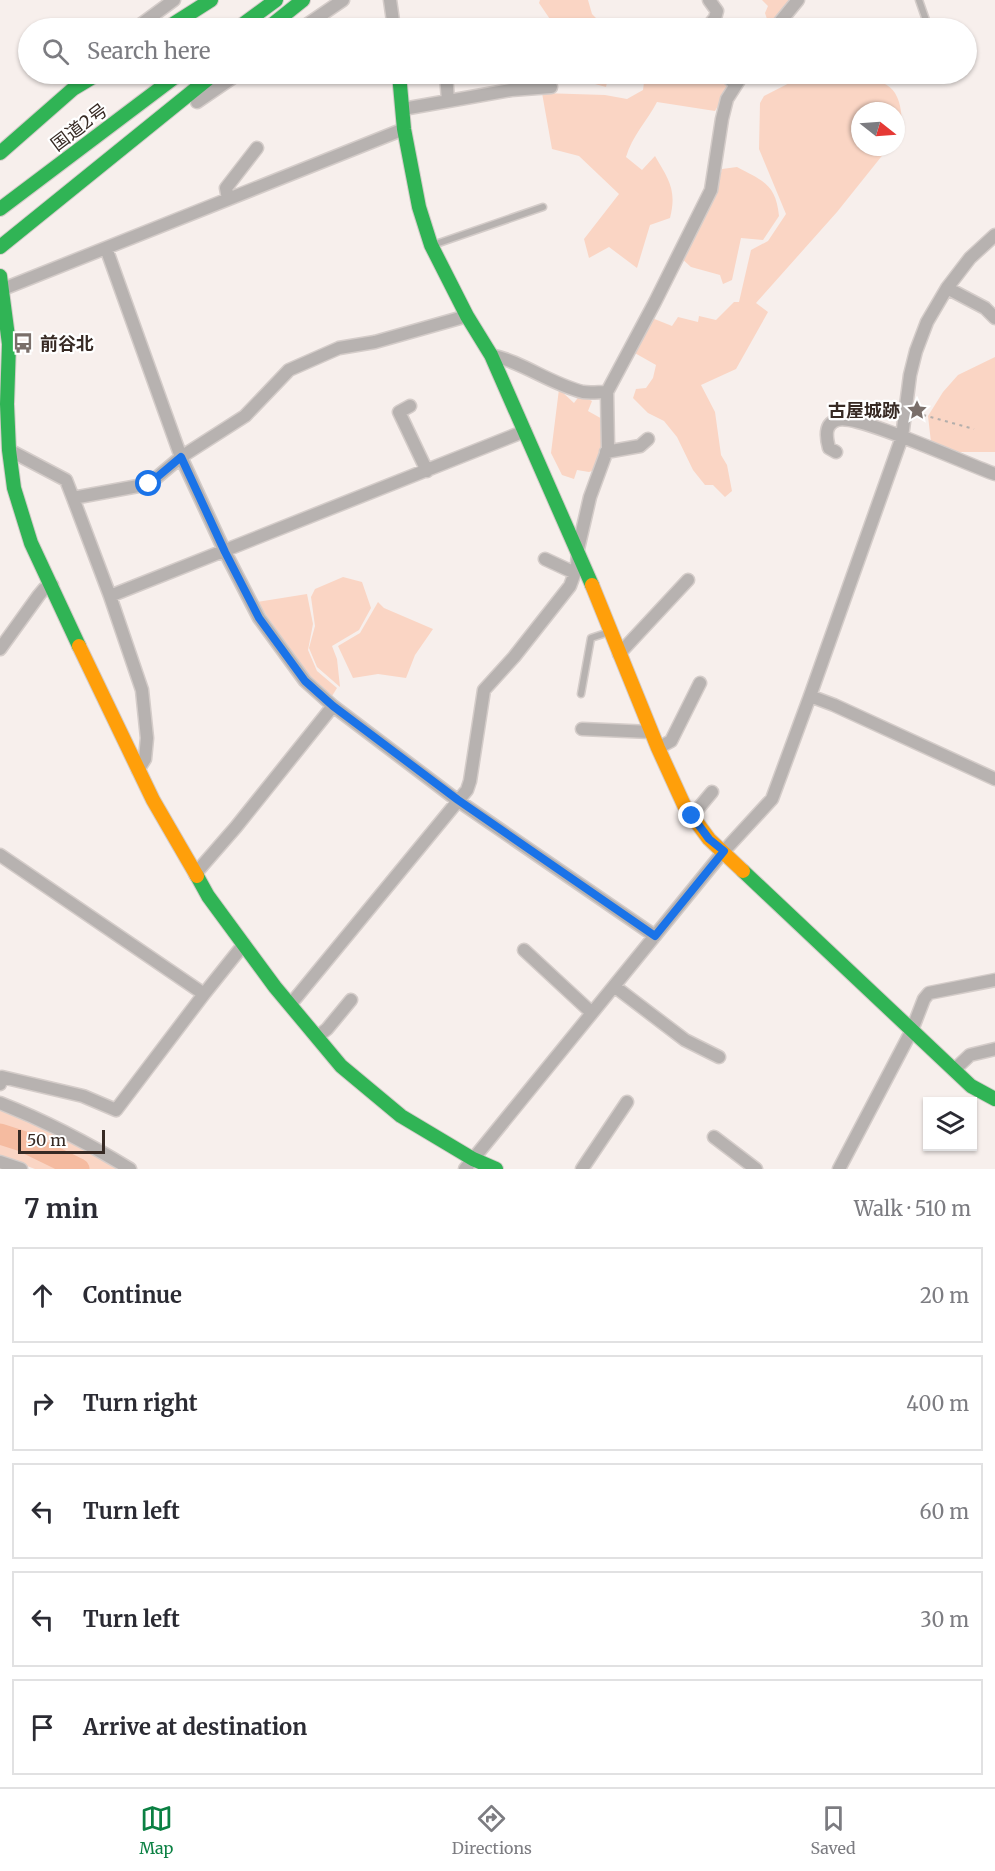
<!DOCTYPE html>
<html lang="en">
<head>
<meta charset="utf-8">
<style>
	:root { --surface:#fff; --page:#f2f2f3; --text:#2b2b33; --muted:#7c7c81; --line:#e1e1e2; --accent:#0b8043 }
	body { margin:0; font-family:Merriweather,"Noto Sans JP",serif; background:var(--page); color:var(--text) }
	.controls { position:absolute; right:18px; bottom:18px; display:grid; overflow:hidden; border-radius:0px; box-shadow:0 2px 4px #0004 }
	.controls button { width:54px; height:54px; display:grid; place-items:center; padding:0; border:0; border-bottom:2px solid var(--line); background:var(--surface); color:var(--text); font:30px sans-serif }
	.compass { position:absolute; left:851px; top:102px; width:54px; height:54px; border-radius:50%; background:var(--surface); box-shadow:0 2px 4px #0004; rotate:107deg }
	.scale { position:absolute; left:18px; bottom:15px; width:87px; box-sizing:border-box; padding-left:6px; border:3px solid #372a24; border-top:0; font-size:16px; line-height:21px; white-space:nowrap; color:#372a24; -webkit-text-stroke:4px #fff; paint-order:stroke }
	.stop { position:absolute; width:18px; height:18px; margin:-14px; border:4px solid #1a73e8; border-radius:50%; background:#fff }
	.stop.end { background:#1a73e8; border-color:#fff; box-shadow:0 2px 6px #0008 }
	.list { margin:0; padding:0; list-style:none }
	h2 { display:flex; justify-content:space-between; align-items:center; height:78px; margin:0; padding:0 24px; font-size:26px }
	h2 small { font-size:20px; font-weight:400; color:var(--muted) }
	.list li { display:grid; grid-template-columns:39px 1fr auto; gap:18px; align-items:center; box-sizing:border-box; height:96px; margin:0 12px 12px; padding:0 12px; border:2px solid var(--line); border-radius:0px }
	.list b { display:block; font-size:22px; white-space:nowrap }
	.list em { font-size:20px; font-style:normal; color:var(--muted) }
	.icon { flex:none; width:33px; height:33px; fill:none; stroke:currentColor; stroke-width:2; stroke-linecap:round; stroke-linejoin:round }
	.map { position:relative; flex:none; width:995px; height:1169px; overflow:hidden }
	.search { position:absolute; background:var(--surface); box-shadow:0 2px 4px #0004; left:18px; right:18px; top:18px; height:66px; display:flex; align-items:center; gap:15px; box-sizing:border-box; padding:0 21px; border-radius:33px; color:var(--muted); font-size:22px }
	.sheet { height:618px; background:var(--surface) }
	nav { display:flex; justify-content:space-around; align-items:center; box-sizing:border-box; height:84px; border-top:2px solid var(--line); background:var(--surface); font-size:16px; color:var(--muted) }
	nav a { display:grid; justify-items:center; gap:3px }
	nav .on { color:var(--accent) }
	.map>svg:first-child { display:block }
	.green { fill:#fad5c4 }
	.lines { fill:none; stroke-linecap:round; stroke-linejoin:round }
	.river { stroke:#f5bba0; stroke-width:21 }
	.lane-casing { stroke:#d4ccc9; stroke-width:9 }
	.street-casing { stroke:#d4ccc9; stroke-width:15 }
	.fast-casing { stroke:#d4ccc9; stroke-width:16 }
	.slow-casing { stroke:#d4ccc9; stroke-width:16 }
	.path { stroke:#b3aeab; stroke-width:2; stroke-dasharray:3 4.5; stroke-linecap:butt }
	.lane { stroke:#b7b2b0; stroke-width:6 }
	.street { stroke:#b7b2b0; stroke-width:12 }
	.fast { stroke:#30b455; stroke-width:14 }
	.slow { stroke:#ff9f0a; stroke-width:14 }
	.route { stroke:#1a73e8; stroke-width:8 }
	.labels { text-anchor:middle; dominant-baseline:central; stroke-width:4.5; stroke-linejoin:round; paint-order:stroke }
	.street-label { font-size:18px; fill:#372a24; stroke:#fff }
	.poi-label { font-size:18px; font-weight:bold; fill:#372a24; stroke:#fff; text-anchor:start }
</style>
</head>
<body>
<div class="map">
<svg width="995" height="1169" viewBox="0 0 995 1169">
	<rect width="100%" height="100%" fill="#f7efec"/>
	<path class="green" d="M 540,0 L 588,0 L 592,14 L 606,28 L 556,28 L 539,3 Z
		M 762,0 L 795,0 L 772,28 L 751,28 L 768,22 L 765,13 L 768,6 Z
		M 562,74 L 609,74 L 606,87 L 595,84 L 564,82 Z
		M 645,74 L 717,74 L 729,88 L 715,111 L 657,102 C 647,121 632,136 626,157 L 642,170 L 655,156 C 669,180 677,190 670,218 L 650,225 L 637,268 L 609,247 L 589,258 L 584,239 L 619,194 L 579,156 L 552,149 L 542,93 L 605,95 L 627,99 L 643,90 Z
		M 807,74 C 828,74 883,72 895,93 C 902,105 901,116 903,129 L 896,138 L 896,111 L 860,111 L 860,147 L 889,147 L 837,212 L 756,303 L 768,312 L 736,369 L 701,385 L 715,412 L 721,455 L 727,465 L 732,491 L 725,497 L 713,485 L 705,485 L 693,470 L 677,437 L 664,421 L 648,413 L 633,398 L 636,389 L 646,388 L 653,378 L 656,365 L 633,352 L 652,318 L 672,326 L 678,317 L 698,322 L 699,316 L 716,320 L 734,302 L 739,302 L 751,250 L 768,241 L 786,214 L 759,149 L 760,103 L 764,96 Z
		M 737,167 C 763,181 776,184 779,216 L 763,240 L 741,238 L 732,280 L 723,284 L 720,275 L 691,267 L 681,258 L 714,199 L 722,169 Z
		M 995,357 L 995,452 L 957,452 L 931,442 L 928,416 L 943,392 L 958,375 Z
		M 559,389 L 574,403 L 580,395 L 592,401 L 588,411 L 604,420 L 606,447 L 598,469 L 589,472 L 577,470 L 574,479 L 562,475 L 551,453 Z
		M 343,577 L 362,582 L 371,608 L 359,630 L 332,646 L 337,659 L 340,687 L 317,667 L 309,648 L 315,626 L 311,597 L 315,589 Z
		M 307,594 L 313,624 L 308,650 L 317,671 L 337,688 L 332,696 L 310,677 L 257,602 Z
		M 378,602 L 384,608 L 433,629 L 415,655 L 406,678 L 378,674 L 353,678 L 338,646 L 360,633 Z
		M 0,1107 L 30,1118 L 123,1169 L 35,1169 L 0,1156 Z"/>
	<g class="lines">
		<path class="river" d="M 0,1134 L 22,1141 L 79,1169"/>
		<g class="lane-casing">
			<path id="lane" d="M 919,0 L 927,23
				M 433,245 L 543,207
				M 581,694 L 591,638 L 609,632"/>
		</g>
		<g class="street-casing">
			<path id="street" d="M 390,0 L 394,28
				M 136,28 L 174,0
				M 302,28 L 343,0
				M 707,28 L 715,18 L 717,11 L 709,0
				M 775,28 L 798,0
				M 446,74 L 448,101
				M 724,74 L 735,84
				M 197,102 L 238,74
				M 403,109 L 511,90 L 551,87
				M 228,199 L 226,188 L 257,148
				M 106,248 L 181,457 L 225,552 L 259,618 L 305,681 L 333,706 L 457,800 L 655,936
				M 947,288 L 985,308 L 995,318
				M 3,289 L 404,129
				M 491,355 C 523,362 550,384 583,392 C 590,393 599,392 607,392
				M 410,406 L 399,412 L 427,471
				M 9,450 L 66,480 L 73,498 L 110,596 L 142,690 L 147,738 L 145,759 L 138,770
				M 606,452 L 640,446 L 648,439
				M 836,452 L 829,448 C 826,437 824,424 837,420 C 857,413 968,465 995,474
				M 73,498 L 149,484 L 181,457 L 245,416 L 289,370 L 339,348 L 375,342 L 467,316
				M 545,559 L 575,573
				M 110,596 L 525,431
				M 0,649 L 39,595 L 44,589 L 52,585
				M 619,654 L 688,580
				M 810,696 L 834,705 L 995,779
				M 582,729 L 651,732
				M 658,748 L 671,741 L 700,683
				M 692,816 L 712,792
				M 0,855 L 204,994
				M 195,874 L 236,827 L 333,706
				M 524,950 L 592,1013
				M 614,986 L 685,1040 L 719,1057
				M 290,1005 L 467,790 L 470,781 L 484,690 L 514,657 L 570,586 L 577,567 L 578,549 L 590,497 L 608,448 L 607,392 L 655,302 L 711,190 L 722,119 L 727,99 L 743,74
				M 317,1037 L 327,1029 L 351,1000
				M 954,1070 L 970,1055 L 995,1049
				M 0,1084 L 2,1077 L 83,1096 L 116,1110 L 204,994 L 244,944
				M 0,1103 C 46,1121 88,1143 130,1169
				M 714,1137 L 756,1169
				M 0,1162 L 21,1169
				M 465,1169 L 724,851 L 772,799 L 810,696 L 902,437 L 910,375 L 916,351 L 927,322 L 947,288 L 970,258 L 995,235
				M 582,1169 L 627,1102
				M 839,1169 L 912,1030 L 924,999 L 929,993 L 995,980"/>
		</g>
		<g class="fast-casing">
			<path id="fast" d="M 167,28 L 211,0
				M 238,28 L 276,0
				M 268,28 L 303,0
				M 399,74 L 404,129 L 419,207 L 431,245 L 467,316 L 491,355 L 592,585
				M 0,153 L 73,89 L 98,74
				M 0,209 L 179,74
				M 0,247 L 214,74
				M 0,276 L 9,344 L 7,404 L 9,450 L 14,488 L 31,543 L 79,646
				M 743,871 L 971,1086 L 995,1099
				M 197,876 L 208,896 L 275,987 L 341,1066 L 401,1116 L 473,1159 L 496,1169"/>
		</g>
		<g class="slow-casing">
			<path id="slow" d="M 592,585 L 658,748 L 684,805 L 709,839 L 743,871
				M 79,646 L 153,800 L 197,876"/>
		</g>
		<path class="path" d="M 916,413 L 974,429"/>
		<use href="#lane" class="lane"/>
		<use href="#street" class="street"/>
		<use href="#fast" class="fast"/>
		<use href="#slow" class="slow"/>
	</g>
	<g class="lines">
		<path class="route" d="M 149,484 L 181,457 L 225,552 L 259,618 L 305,681 L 333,706 L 458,800 L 655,936 L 724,851 L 709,839 L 692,816"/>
	</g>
	<defs>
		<g id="bus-bare" transform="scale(1.62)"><path d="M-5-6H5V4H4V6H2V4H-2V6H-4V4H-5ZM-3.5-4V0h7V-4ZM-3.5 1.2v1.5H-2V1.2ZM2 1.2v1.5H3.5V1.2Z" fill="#7a6f6a" stroke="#fff" stroke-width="2.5" paint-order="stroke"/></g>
		<g id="sight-bare" transform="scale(1.62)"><path d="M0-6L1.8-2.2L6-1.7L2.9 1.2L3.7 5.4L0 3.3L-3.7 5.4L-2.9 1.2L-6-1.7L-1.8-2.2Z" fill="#7a6f6a" stroke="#fff" stroke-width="2.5" paint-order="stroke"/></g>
	</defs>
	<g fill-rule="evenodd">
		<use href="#bus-bare" x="23" y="343"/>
		<use href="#sight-bare" x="917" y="410"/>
	</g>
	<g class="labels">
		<g class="street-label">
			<text transform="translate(79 127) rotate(-37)">国道2号</text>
		</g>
		<g class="poi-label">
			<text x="40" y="343">前谷北</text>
			<text x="900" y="410" text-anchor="end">古屋城跡</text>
		</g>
	</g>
</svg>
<div class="controls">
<button><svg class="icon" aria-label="layers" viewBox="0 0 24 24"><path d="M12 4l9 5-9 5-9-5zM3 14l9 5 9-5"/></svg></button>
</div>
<svg class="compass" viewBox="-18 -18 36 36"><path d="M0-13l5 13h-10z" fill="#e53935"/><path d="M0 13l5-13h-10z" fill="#7c7c81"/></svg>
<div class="scale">50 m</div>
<div class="stop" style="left:149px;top:484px"></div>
<div class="stop end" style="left:692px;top:816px"></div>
<div class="search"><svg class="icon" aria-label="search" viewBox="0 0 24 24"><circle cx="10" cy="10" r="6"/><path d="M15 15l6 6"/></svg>Search here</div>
</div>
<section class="sheet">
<h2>7 min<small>Walk · 510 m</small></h2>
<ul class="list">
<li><svg class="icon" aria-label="ahead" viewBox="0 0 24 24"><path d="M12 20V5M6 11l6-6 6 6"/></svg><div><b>Continue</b></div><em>20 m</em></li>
<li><svg class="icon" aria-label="right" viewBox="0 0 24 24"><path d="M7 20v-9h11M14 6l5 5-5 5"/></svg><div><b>Turn right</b></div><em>400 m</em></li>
<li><svg class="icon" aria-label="left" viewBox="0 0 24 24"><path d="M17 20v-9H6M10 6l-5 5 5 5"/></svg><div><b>Turn left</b></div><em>60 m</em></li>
<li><svg class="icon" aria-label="left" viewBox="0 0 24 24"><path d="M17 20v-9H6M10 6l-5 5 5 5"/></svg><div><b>Turn left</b></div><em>30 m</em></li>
<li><svg class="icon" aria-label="arrive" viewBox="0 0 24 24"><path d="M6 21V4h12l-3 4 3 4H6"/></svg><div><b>Arrive at destination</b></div></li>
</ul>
</section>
<nav>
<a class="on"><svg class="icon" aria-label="map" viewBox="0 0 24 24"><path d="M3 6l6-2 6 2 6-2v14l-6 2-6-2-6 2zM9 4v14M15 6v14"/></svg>Map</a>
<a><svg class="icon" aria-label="directions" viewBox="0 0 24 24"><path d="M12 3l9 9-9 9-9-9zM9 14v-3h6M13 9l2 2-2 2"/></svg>Directions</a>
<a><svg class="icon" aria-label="saved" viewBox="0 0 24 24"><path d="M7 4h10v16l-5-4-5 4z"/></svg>Saved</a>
</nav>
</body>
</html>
